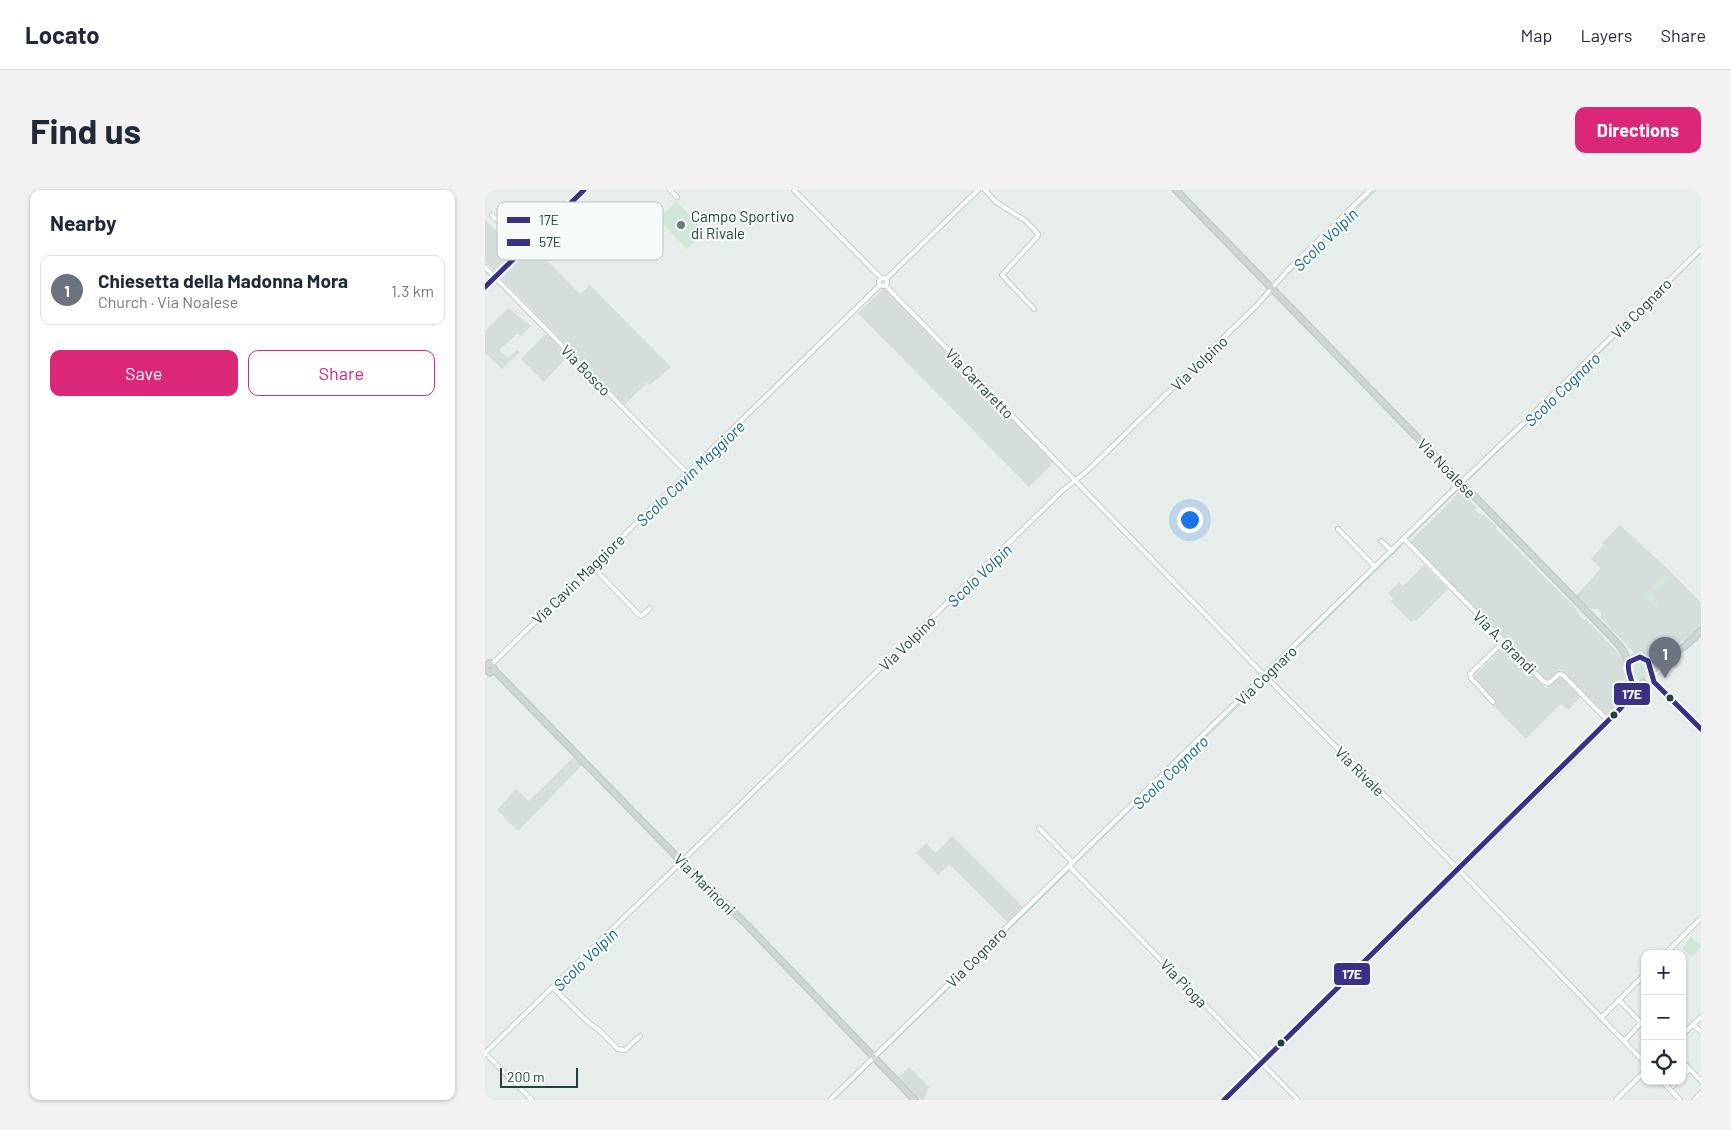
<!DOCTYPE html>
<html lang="en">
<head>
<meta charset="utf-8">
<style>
	:root { --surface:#fff; --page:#f2f2f3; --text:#1f2937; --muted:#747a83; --line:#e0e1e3; --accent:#db2777 }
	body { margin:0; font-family:Barlow,sans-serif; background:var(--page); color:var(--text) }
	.controls { position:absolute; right:15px; bottom:15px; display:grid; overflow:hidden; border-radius:10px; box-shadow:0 1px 4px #0004 }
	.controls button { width:45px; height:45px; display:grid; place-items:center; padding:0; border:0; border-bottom:1px solid var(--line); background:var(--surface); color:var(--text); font:25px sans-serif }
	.scale { position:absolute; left:15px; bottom:12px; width:78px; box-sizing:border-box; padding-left:5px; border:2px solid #23423d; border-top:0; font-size:14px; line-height:18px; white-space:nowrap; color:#23423d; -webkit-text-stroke:4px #f6fbf9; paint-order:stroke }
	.you { position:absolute; left:704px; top:329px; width:18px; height:18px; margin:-12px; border:4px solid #fff; border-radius:50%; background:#1a73e8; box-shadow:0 0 0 8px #1a73e833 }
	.badge { display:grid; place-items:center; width:32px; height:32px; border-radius:50%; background:var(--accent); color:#fff; font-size:16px; font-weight:700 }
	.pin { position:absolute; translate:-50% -41px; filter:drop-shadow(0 1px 2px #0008) }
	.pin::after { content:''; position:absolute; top:26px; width:18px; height:15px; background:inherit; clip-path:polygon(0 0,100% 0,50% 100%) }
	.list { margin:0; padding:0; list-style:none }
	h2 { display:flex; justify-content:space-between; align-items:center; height:65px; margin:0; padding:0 20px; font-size:21px }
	h2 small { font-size:16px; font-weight:400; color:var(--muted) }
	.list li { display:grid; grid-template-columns:32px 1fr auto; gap:15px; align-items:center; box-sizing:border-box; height:70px; margin:0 10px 10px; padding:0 10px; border:1px solid var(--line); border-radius:10px }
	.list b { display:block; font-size:19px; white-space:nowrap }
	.list p { margin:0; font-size:16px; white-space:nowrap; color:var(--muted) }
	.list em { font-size:16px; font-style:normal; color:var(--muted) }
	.actions { display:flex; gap:10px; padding:15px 20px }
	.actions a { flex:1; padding:11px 0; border:1px solid var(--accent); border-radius:10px; text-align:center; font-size:18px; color:var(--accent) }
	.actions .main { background:var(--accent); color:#fff }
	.icon { flex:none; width:28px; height:28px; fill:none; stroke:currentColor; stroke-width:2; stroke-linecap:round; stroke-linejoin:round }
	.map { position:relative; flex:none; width:1216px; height:910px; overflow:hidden; border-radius:10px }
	header { display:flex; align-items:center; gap:30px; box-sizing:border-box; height:70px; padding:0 25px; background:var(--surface); border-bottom:1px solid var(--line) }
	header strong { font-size:24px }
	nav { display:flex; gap:28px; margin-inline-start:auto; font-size:18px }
	.intro { display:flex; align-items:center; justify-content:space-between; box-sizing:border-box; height:120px; padding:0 30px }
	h1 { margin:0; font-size:35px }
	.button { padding:12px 22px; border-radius:10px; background:var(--accent); color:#fff; font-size:18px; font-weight:700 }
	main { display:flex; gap:30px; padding:0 30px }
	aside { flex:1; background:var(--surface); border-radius:10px; box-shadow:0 1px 4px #0004 }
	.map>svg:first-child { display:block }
	.built { fill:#d5dedb }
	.green { fill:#d0e6d8 }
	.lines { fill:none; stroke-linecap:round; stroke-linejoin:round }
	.stream { stroke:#a7d0dc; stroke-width:1 }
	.minor-casing { stroke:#c4cac8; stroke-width:6 }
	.major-casing { stroke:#c2ccca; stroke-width:8 }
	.minor { stroke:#fbfcfc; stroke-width:4 }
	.major { stroke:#cfd7d6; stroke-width:5 }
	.bus-1-casing { stroke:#f6fbf9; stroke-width:9 }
	.bus-2-casing { stroke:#f6fbf9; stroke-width:9 }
	.bus-1 { stroke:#393185; stroke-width:5 }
	.bus-2 { stroke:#393185; stroke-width:5 }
	.poi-dot { fill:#687e7a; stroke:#f6fbf9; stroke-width:2 }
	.bus-dot { fill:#23423d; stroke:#f6fbf9; stroke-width:2 }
	.labels { text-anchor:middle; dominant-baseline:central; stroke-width:4.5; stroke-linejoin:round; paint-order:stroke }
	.poi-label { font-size:15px; fill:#23423d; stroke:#f6fbf9; text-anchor:start }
	.street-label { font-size:15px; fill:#23423d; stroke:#f6fbf9 }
	.water-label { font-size:16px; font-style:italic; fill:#196682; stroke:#f6fbf9 }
	.key { fill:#f6fbf9; stroke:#b7c4c1; stroke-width:1 }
	.key-label { font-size:14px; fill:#23423d }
	.line-badge { stroke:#f6fbf9; stroke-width:2 }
	.badge-label { font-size:14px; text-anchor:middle; font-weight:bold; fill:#fff }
</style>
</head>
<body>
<header>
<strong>Locato</strong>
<nav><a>Map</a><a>Layers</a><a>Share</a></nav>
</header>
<div class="intro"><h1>Find us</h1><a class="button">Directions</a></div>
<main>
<aside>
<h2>Nearby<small></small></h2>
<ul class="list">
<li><span class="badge" style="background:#6b7280">1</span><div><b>Chiesetta della Madonna Mora</b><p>Church · Via Noalese</p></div><em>1.3 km</em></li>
</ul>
<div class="actions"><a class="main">Save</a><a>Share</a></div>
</aside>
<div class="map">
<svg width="1216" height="910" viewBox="0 0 1216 910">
	<rect width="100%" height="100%" fill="#e7edea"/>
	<path class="built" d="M 0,30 L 26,55 L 24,58 L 31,64 L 11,82 L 0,72 Z
		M 48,56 L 95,104 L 105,95 L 186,177 L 165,195 L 162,193 L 139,215 L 16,88 Z
		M 399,98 L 570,271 L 544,297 L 373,123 Z
		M 23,118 L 46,136 L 36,146 L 32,144 L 15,159 L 15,161 L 23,168 L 32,160 L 35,162 L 17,179 L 0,163 L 0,141 Z
		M 61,145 L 65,147 L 83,166 L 59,192 L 36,169 L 58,146 Z
		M 974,301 L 991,317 L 990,319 L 994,324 L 999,325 L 1012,337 L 1011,339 L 1017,345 L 1018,345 L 1091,419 L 1098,430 L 1101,429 L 1140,470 L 1141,483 L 1145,492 L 1145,503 L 1124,526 L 1120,526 L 1075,479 L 1064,490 L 1061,490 L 929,358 L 925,351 L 964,313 Z
		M 1135,335 L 1184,380 L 1216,413 L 1216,436 L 1199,452 L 1197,451 L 1174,470 L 1167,471 L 1160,467 L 1151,465 L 1116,428 L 1116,422 L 1113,419 L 1106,419 L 1091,406 L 1116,378 L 1106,369 L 1118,355 L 1117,353 Z
		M 939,375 L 963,399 L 931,431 L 929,430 L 926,432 L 906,412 L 908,408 L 903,403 L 914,392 L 918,396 Z
		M 1019,456 L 1061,498 L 1072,487 L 1078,487 L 1097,506 L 1083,520 L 1076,514 L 1041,549 L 1008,515 L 1011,512 L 987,488 Z
		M 90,566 L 98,574 L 33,641 L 12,620 L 31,599 L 44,611 Z
		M 467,646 L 538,717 L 523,733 L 464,674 L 453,685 L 431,663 L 441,653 L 451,663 Z
		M 424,877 L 444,897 L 439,910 L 436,910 L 414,887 Z"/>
	<path class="green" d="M 191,11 L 219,41 L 202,59 L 173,29 Z
		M 1179,384 L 1184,387 L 1169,402 L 1165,398 Z
		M 1163,399 L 1171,407 L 1169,409 L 1175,415 L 1171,419 L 1158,405 Z
		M1145 480a10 10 0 1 1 20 0a10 10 0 1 1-20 0Z
		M 1206,747 L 1216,756 L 1207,767 L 1197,758 Z"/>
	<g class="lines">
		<path class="stream" d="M 13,88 L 103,0
			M 405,88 L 496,0
			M 796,91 L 891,0
			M 0,101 L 10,90
			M 1175,103 L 1216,63
			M 593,291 L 768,123 L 786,101
			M 980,293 L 1059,218 L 1173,105
			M 152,335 L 395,98
			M 924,348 L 973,300
			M 784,485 L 917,355
			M 1170,488 L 1201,458
			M 368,507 L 580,301
			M 1120,538 L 1164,495
			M 588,676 L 781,489
			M 70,797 L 146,723
			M 1213,833 L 1216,830
			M 1197,848 L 1207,838
			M 4,862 L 68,800
			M 393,867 L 585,680
			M 1141,903 L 1160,884
			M 349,910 L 387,873"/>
		<g class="minor-casing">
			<path id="minor" d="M 185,0 L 192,7
				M 309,0 L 396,88
				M 500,0 L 511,12 L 541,31 L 553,44 L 552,47 L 517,85 L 549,119
				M 7,25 L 40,58
				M 0,77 L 202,283
				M394 92a4 4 0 1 1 8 0a4 4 0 1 1-8 0Z
				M 401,89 L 493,0
				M 400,95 L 779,485 L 974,680 L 1160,873
				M 0,97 L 99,0
				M 853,339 L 890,377
				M 919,349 L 1059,492 L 1064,493 L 1074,484 L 1078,485 L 1123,531
				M 896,351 L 907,361
				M 107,376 L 155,426 L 158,425 L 165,418
				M 7,474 L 395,95
				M 1008,512 L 986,488 L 985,484 L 1019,451
				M 554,638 L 588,673
				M 585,677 L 813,910
				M 1180,764 L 1216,728
				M 67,797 L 104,833 L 114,840 L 133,859 L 140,860 L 155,846
				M 1134,810 L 1156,833 L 1139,851
				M 1116,828 L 1160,784
				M 1208,834 L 1216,842
				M 1197,845 L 1216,827
				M 0,863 L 577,301 L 602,281 L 665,220 L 772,115 L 803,80 L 885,0
				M 0,863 L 47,910
				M 1199,873 L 1216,891
				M 1197,886 L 1205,879
				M 1177,891 L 1195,910
				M 1188,896 L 1192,891
				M 345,910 L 964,304 L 1046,226 L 1216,59
				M 1131,910 L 1160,881
				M 1209,910 L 1216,903"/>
		</g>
		<g class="major-casing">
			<path id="major" d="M 691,0 L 1116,436 C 1126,447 1143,460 1143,476
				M 0,476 L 5,473 L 9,478 L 8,481 L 5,483 L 0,479
				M 9,480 L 196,671 L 261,734 L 430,910
				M 1168,480 L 1173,474 L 1200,456 L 1216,441
				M 1147,502 C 1149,489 1136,479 1149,468 L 1159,467 L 1167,475 L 1167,484 L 1169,492 L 1216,539
				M 739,910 L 1095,560 L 1146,508 L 1151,499 L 1158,492"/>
		</g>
		<use href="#minor" class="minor"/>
		<use href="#major" class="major"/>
		<g class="bus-1-casing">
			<path id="bus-1" d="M 739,910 L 1135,519 C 1139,514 1145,509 1147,503 C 1151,492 1140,482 1144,472 L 1155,467 L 1163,471 L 1169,492 L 1216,539"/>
		</g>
		<g class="bus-2-casing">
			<path id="bus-2" d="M 0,97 L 99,0"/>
		</g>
		<use href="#bus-1" class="bus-1"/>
		<use href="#bus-2" class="bus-2"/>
	</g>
	<circle class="poi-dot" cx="196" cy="35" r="5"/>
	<g class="bus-dot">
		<circle cx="1185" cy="508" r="4.5"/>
		<circle cx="1129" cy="525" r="4.5"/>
		<circle cx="796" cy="853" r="4.5"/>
	</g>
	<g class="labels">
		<g class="poi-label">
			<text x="206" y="26">Campo Sportivo<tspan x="206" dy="17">di Rivale</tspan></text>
		</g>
		<g class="street-label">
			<text transform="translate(1156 118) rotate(-45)">Via Cognaro</text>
			<text transform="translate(714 173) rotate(-44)">Via Volpino</text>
			<text transform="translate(101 180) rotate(46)">Via Bosco</text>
			<text transform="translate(495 193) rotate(46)">Via Carraretto</text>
			<text transform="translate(962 278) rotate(46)">Via Noalese</text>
			<text transform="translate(93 389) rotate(-44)">Via Cavin Maggiore</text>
			<text transform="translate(1020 452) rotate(45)">Via A. Grandi</text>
			<text transform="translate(422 453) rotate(-44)">Via Volpino</text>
			<text transform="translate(781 485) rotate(-44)">Via Cognaro</text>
			<text transform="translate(875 581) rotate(45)">Via Rivale</text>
			<text transform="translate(220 694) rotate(45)">Via Marinoni</text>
			<text transform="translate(491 767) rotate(-45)">Via Cognaro</text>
			<text transform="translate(699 793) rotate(46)">Via Pioga</text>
		</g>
		<g class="water-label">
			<text transform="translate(840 49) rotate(-44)">Scolo Volpin</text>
			<text transform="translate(1077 199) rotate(-44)">Scolo Cognaro</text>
			<text transform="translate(205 283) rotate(-44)">Scolo Cavin Maggiore</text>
			<text transform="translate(494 385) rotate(-44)">Scolo Volpin</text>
			<text transform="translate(685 582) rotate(-44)">Scolo Cognaro</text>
			<text transform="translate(100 769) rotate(-44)">Scolo Volpin</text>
		</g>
	</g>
	<rect x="12" y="12" width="166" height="58" rx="8" class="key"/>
	<rect x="22" y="27" width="23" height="6" fill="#393185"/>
	<rect x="22" y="49" width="23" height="7" fill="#393185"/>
	<g class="key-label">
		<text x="54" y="35">17E</text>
		<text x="54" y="57">57E</text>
	</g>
	<g class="line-badge">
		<rect x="1128" y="492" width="38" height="24" rx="5" fill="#393185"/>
		<rect x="848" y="772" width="38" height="24" rx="5" fill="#393185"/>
	</g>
	<g class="badge-label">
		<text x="1147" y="509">17E</text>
		<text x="867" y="789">17E</text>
	</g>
</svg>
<div class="controls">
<button>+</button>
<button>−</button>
<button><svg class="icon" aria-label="locate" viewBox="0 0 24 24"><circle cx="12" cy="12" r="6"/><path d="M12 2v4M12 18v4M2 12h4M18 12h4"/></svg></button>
</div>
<div class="scale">200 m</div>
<div class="you"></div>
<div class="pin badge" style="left:1180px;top:488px;background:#6b7280">1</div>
</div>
</main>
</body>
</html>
